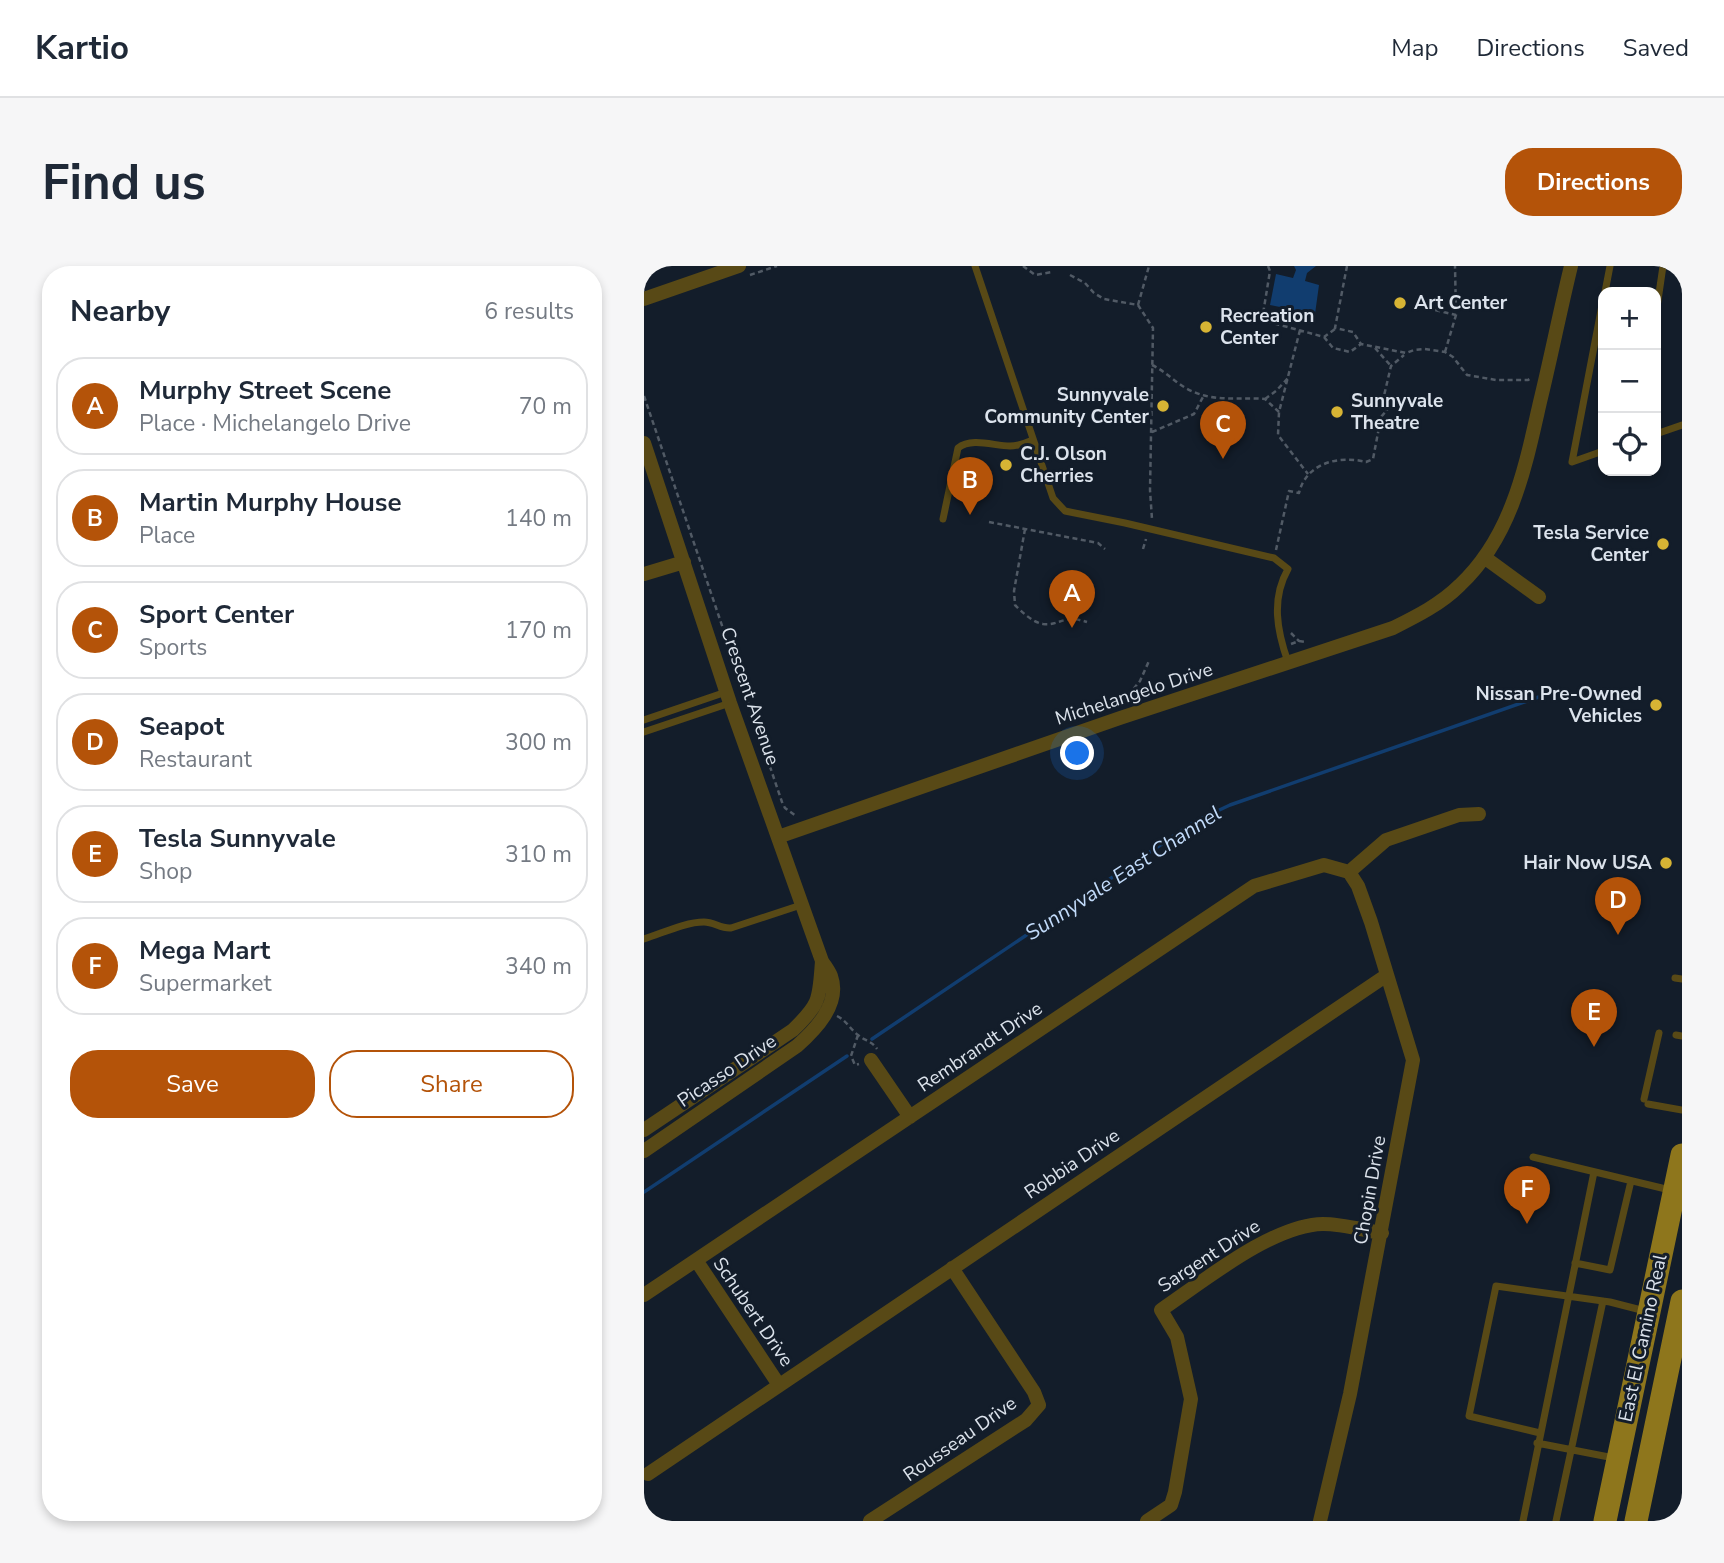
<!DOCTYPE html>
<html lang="en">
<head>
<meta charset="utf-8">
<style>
	:root { --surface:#fff; --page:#f6f6f7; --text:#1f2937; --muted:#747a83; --line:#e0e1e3; --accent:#b45309 }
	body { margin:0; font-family:"Nunito Sans",sans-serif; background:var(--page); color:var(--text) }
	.controls { position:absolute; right:21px; top:21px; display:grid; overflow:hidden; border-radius:14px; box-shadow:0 4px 10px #0003 }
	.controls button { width:63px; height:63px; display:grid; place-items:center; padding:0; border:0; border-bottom:2px solid var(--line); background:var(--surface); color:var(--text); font:35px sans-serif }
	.you { position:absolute; left:434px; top:488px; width:24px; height:24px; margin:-18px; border:5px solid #fff; border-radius:50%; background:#1a73e8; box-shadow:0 0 0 10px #1a73e833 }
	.badge { display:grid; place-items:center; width:46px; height:46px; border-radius:50%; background:var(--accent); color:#fff; font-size:23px; font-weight:700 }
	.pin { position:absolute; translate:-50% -58px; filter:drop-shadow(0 2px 4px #0008) }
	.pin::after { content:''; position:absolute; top:37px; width:24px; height:21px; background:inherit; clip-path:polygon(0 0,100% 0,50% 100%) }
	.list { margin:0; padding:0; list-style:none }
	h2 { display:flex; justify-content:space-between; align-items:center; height:91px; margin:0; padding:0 28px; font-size:30px }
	h2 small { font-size:23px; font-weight:400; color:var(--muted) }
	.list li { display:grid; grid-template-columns:46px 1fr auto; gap:21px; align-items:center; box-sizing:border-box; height:98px; margin:0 14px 14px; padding:0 14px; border:2px solid var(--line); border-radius:28px }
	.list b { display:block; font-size:26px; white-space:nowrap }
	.list p { margin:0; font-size:23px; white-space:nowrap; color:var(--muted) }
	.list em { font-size:23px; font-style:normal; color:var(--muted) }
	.actions { display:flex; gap:14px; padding:21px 28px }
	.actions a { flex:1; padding:16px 0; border:2px solid var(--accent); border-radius:28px; text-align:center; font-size:24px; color:var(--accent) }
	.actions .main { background:var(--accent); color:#fff }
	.icon { flex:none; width:38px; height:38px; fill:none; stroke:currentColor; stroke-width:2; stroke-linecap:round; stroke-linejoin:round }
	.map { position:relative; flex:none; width:1038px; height:1255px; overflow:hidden; border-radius:28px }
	header { display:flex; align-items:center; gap:42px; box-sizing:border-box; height:98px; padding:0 35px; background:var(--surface); border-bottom:2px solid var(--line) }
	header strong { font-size:33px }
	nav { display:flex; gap:38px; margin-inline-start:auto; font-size:24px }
	.intro { display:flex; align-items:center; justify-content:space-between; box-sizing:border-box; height:168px; padding:0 42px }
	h1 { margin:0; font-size:49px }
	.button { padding:18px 32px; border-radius:28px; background:var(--accent); color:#fff; font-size:24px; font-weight:700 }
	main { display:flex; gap:42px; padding:0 42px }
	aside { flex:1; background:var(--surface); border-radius:28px; box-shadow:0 4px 10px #0003 }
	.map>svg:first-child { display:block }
	.water { fill:#113d6f }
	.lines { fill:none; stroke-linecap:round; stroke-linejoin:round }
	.stream { stroke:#113d6f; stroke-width:3.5 }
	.path { stroke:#515a65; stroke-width:2.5; stroke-dasharray:5 3.5; stroke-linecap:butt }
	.lane { stroke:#584916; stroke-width:7 }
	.street { stroke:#584916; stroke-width:14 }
	.primary { stroke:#8e761c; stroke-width:23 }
	.poi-dot { fill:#d7b434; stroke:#131d2a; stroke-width:2.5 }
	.labels { text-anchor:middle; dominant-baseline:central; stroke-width:6; stroke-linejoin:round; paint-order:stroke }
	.poi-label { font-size:19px; font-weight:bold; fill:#dce3ec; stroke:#131d2a; text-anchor:start }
	.street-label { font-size:19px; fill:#dce3ec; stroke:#131d2a }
	.water-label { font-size:21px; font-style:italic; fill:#c2dbfa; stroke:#131d2a }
</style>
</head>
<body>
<header>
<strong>Kartio</strong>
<nav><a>Map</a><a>Directions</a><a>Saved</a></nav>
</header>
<div class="intro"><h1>Find us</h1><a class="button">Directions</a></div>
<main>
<aside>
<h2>Nearby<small>6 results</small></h2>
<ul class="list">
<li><span class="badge">A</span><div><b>Murphy Street Scene</b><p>Place · Michelangelo Drive</p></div><em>70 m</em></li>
<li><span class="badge">B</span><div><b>Martin Murphy House</b><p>Place</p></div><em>140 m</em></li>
<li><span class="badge">C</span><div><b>Sport Center</b><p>Sports</p></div><em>170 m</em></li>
<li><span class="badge">D</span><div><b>Seapot</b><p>Restaurant</p></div><em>300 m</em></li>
<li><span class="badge">E</span><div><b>Tesla Sunnyvale</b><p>Shop</p></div><em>310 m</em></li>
<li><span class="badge">F</span><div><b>Mega Mart</b><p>Supermarket</p></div><em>340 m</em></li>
</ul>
<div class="actions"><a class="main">Save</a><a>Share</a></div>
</aside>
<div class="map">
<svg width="1038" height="1255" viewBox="0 0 1038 1255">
	<rect width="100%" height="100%" fill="#131d2a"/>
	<path class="water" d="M 650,0 L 672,0 L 663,7 L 661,15 L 675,19 L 671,48 L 626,39 L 632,8 L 649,12 L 652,4 Z"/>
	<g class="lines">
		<path class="stream" d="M 228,773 L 552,555 L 586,539 L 909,426
			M 0,926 L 203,790"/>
		<path class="path" d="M 379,0 L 391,9 L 408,6
			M 624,0 L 626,5 L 618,54 L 680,71 L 691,63
			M 703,0 L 691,62 L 709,66 L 717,78 L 762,87 L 770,84 L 781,83 L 801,86 L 809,91 L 823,109 L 852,114 L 884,114 L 887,112
			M 106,9 L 133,0
			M 426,9 L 441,17 L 450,27 L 460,33 L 494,39 L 509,62 L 506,224 L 508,253
			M 494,39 L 505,0
			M 783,42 L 812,49
			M 656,64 L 635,146 L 634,169 L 664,208
			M 680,71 L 689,82 L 706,86 L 717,78
			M 731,82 L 747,100
			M 801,86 L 812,49 L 811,0
			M 508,99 C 523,106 534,120 550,126 C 573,136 597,131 621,133 L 635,146
			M 0,130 L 138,536 L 141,542 L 152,550
			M 621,133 L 632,125 L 644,112
			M 508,166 L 550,148 L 560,129
			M 345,256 L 454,277 L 461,283
			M 381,263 L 370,325 L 371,339 C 378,346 388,356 399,358 C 416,360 419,348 443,356
			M 499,283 L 502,273
			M 632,284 L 645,225 L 655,227 C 662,197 695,189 722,196 L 729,193 L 737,151 L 743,144 L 739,134 L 747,100 L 760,89
			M 647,367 L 655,375
			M 647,378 L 655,375 L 661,376
			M 479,436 L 496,415 L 505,395
			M 193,750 C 203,755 206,763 214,769 C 221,775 228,775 233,783
			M 214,769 L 207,790 L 211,799 L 215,798"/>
		<path class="lane" d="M 331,0 L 409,232 L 421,245 L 481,257 L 630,292 L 644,303 C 627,333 633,365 644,396
			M 961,26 L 966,0
			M 959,34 L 928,196 L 959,185
			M 1012,48 L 1019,0
			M 1012,168 L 1038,159
			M 299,253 L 314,182 C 328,171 350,180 366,180 C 375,180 382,177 389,174
			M 0,454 L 82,426
			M 0,466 L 86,437
			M 0,673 C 19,667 41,656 60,656 C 70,656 77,663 87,662 L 157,639
			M 1031,712 L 1038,713
			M 1032,769 L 1038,770
			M 1000,833 L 1015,767
			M 1004,838 L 1038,844
			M 889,891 L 1026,924
			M 931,997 L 966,1004 L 987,915
			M 896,1167 L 825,1150 L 852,1020 L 966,1036 L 1001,1045
			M 893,1177 L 970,1192
			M 879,1255 L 950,906
			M 912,1255 L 959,1035"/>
		<path class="street" d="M 0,33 L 95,0
			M 0,177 L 86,437 L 178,695 C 181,700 185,705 187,710 C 197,738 171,764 153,780 L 0,885
			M 840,291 L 895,331
			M 0,308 L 40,296
			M 134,571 L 476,452 L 749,362 C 773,350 797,338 816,319 C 868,270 881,202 896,136 C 907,91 916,45 927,0
			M 705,606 L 742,574 L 815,549 L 835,548
			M 227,794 L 266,851
			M 0,864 L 149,764 C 177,737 175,733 178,695
			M 52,994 L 135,1119
			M 0,1029 L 610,620 L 680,599 L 705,606
			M 4,1208 L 743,709
			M 226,1255 L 382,1154 L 395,1139 L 390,1126 L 308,1002
			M 503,1255 L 527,1239 L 531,1226 L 547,1133 L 533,1071 L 517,1044 C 560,1015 628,959 679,958 C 698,958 719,964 738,967
			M 676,1255 L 706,1128 L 769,794 L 727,656 L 714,620 L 705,606"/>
		<path class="primary" d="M 961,1255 L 1038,889
			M 992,1255 L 1038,1035"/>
	</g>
	<g class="poi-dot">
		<circle cx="756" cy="37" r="7"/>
		<circle cx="562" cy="61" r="7"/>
		<circle cx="519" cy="140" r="7"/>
		<circle cx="693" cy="146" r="7"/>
		<circle cx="362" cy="199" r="7"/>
		<circle cx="1019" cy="278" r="7"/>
		<circle cx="1012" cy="439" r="7"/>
		<circle cx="1022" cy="597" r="7"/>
	</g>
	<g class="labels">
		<g class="poi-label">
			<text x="770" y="37">Art Center</text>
			<text x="576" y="50">Recreation<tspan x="576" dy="22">Center</tspan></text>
			<text x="505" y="129" text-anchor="end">Sunnyvale<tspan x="505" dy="22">Community Center</tspan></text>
			<text x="707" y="135">Sunnyvale<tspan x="707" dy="22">Theatre</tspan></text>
			<text x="376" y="188">C.J. Olson<tspan x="376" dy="22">Cherries</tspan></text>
			<text x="1005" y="267" text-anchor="end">Tesla Service<tspan x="1005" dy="22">Center</tspan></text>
			<text x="998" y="428" text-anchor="end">Nissan Pre-Owned<tspan x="998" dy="22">Vehicles</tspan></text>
			<text x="1008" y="597" text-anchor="end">Hair Now USA</text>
		</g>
		<g class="street-label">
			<text transform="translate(490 428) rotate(-18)">Michelangelo Drive</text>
			<text transform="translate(106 430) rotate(71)">Crescent Avenue</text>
			<text transform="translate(336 781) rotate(-34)">Rembrandt Drive</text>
			<text transform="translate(83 805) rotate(-34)">Picasso Drive</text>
			<text transform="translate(428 898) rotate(-34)">Robbia Drive</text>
			<text transform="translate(726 924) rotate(-80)">Chopin Drive</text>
			<text transform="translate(565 990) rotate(-33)">Sargent Drive</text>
			<text transform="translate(109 1046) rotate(56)">Schubert Drive</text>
			<text transform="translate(999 1072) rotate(-78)">East El Camino Real</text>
			<text transform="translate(316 1173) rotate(-35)">Rousseau Drive</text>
		</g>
		<g class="water-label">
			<text transform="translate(479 607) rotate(-33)">Sunnyvale East Channel</text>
		</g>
	</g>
</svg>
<div class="controls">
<button>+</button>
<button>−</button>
<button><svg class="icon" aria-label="locate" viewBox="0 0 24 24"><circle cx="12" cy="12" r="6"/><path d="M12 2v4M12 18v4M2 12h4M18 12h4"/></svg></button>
</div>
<div class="you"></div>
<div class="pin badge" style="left:428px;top:362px">A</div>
<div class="pin badge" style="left:326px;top:249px">B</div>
<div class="pin badge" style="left:579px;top:193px">C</div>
<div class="pin badge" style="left:974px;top:669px">D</div>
<div class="pin badge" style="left:950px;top:781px">E</div>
<div class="pin badge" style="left:883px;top:958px">F</div>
</div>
</main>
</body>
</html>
